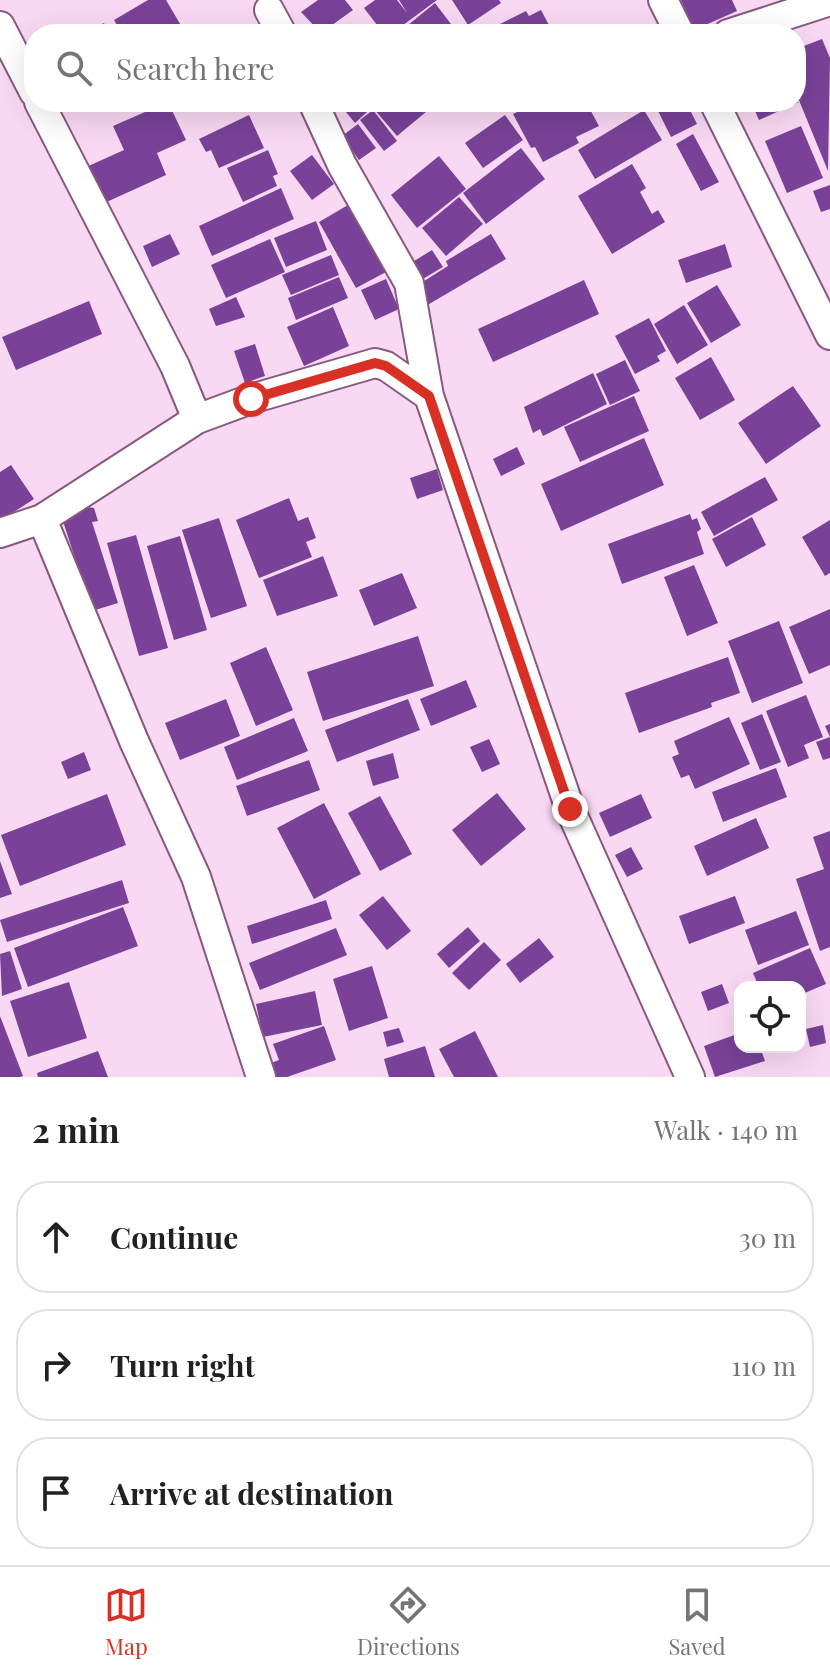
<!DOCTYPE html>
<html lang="en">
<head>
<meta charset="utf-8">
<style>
	:root { --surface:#fff; --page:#f6f6f6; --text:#202124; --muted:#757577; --line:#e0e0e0; --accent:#d93025 }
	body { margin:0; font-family:"Playfair Display",serif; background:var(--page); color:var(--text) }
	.controls { position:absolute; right:24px; bottom:24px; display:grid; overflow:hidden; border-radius:16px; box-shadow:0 8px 32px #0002 }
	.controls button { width:72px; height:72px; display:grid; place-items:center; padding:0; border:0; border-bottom:2px solid var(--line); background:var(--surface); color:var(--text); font:40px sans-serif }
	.stop { position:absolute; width:24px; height:24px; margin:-18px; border:6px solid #d93025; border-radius:50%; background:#fff }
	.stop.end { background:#d93025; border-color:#fff; box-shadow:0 2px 8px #0008 }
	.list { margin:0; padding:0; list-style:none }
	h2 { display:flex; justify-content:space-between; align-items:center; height:104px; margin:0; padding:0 32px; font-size:34px }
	h2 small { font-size:26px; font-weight:400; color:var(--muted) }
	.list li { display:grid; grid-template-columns:52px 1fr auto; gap:24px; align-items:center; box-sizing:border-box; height:112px; margin:0 16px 16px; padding:0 16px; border:2px solid var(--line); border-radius:32px }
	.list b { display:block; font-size:30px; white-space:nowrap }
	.list em { font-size:26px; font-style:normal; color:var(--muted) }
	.icon { flex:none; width:44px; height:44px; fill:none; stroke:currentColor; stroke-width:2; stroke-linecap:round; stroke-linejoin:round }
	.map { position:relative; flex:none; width:830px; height:1077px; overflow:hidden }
	.search { position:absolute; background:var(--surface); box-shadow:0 8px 32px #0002; left:24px; right:24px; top:24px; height:88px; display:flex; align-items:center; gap:20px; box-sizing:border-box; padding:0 28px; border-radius:32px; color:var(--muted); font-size:30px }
	.sheet { height:488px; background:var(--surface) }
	nav { display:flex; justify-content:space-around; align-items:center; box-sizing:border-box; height:112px; border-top:2px solid var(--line); background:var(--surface); font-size:22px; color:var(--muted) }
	nav a { display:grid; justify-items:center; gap:4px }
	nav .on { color:var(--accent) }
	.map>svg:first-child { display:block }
	.building { fill:#794298 }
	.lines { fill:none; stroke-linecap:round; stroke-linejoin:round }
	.minor-casing { stroke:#885881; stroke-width:32 }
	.minor { stroke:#fff; stroke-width:28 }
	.route { stroke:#d93025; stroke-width:10 }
</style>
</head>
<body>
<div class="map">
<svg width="830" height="1077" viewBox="0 0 830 1077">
	<rect width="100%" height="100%" fill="#f9d8f3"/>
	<path class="building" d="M 148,0 L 166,0 L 186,34 L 122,34 L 114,20 Z
		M 318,0 L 345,0 L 353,10 L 321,33 L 301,12 Z
		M 375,0 L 397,0 L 407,13 L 399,0 L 437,0 L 391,34 L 384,34 L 364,8 Z
		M 452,0 L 499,0 L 501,3 L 468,25 Z
		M 681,0 L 732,0 L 737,11 L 694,30 Z
		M 435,3 L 457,32 L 397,34 Z
		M 541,10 L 551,29 L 541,34 L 480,34 L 526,11 L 529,16 Z
		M 104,23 L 109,34 L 80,34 Z
		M 822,39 L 830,58 L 828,171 L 796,93 L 796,49 Z
		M 168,102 L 186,140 L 157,153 L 166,175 L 100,205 L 84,168 L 124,150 L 113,126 Z
		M 345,102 L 378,102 L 355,123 L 341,106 Z
		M 382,102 L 428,102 L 432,107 L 397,136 L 374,109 Z
		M 538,102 L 586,102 L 599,126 L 576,137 L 579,143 L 543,162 L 535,147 L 531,148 L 513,114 Z
		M 666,102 L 686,102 L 697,124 L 671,137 L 656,107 Z
		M 751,102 L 799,102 L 759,120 Z
		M 373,110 L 397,141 L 384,151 L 360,120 Z
		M 644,110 L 662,140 L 595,179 L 578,150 Z
		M 249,115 L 264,148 L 219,168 L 211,150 L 206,152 L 199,139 Z
		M 505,115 L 523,140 L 483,168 L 465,143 Z
		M 358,124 L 376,148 L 359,160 L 342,136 Z
		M 801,126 L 823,178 L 787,193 L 765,141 Z
		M 693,134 L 719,182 L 701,191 L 676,144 Z
		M 521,148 L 545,179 L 486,224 L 463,193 Z
		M 268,150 L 278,174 L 273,176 L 277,186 L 243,202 L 227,168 Z
		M 312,155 L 334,184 L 312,200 L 290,171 Z
		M 439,156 L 466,189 L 417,228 L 391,195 Z
		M 632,164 L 646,188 L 640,192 L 652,214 L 658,210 L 665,222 L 612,254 L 578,196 Z
		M 830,185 L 830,209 L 821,212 L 813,191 Z
		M 281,188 L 294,219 L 212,256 L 199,226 Z
		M 459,197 L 483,224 L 446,256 L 422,228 Z
		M 348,205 L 386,272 L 356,288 L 319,222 Z
		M 316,221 L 327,250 L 286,267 L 274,238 Z
		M 170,234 L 180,254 L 152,267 L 143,246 Z
		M 491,234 L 506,259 L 424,307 L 413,288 L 448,266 L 446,261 Z
		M 270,239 L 285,272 L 226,298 L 211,265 Z
		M 725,244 L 732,267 L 686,283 L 678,260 Z
		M 432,250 L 443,267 L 421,280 L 411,263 Z
		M 331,255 L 339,275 L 291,295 L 282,275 Z
		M 339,277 L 348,298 L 296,320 L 288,298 Z
		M 386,279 L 399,309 L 375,320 L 361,290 Z
		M 584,280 L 599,314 L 493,362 L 478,329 Z
		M 717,285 L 741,325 L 711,343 L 687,303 Z
		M 236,297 L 245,317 L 216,326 L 209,309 Z
		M 89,301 L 102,334 L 16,370 L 2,337 Z
		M 684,305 L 708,345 L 677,364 L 654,324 Z
		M 333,307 L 349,346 L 304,366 L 287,327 Z
		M 649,318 L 666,351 L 657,356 L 660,361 L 635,374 L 615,336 Z
		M 255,344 L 265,376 L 245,383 L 234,351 Z
		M 711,357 L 735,400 L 700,420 L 675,378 Z
		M 625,360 L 640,391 L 610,405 L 596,374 Z
		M 593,373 L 607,404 L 543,436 L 540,429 L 533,433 L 524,407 Z
		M 793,386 L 821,426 L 766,464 L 738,423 Z
		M 634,396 L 649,431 L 580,462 L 564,427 Z
		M 644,438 L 664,485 L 561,531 L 541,484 Z
		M 517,447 L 525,464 L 501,476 L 493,459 Z
		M 11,465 L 34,499 L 0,521 L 0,472 Z
		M 437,469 L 443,490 L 417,499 L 410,478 Z
		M 765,477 L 778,500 L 714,536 L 701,512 Z
		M 289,498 L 298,521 L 308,517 L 316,538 L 306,542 L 312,557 L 259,578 L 236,520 Z
		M 87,507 L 94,508 L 98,521 L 92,522 L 118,603 L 92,611 L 61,515 Z
		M 690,514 L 692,520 L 697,518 L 701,529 L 697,532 L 704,554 L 622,584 L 608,544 Z
		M 752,517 L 766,545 L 726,567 L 712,539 Z
		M 219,518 L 247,606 L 211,618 L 182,530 Z
		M 830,520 L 830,573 L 825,576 L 802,537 Z
		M 136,535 L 168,648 L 139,656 L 107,543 Z
		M 180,536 L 207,630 L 174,640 L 147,546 Z
		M 323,556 L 338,596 L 277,616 L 263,580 Z
		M 694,565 L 718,623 L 687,636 L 664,577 Z
		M 402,573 L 417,608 L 374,626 L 359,590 Z
		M 830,609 L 830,665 L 809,674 L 789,627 Z
		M 779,621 L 803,683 L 752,703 L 728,641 Z
		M 418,636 L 434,686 L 323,721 L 307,672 Z
		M 266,647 L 293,710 L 256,726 L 230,663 Z
		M 728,657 L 740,693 L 711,703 L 712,707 L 639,733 L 625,693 Z
		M 466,680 L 477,707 L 431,726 L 420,699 Z
		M 806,695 L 823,737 L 804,745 L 809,758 L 788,767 L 766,711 Z
		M 226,699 L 240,736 L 180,760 L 165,723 Z
		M 408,699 L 420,730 L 337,762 L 325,730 Z
		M 762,714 L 781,762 L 760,770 L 741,723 Z
		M 729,717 L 750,764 L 695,789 L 689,775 L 681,778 L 672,757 L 679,754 L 674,741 Z
		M 294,718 L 308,751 L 237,780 L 224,747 Z
		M 830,724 L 830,758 L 823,760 L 816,742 L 830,737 L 825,726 Z
		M 489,739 L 500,764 L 482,772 L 470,747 Z
		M 84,752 L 91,770 L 68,779 L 61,762 Z
		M 393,753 L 399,778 L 373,786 L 366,761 Z
		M 309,760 L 320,790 L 247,816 L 236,786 Z
		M 776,768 L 787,797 L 723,822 L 712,792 Z
		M 497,793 L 526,829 L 481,866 L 452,830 Z
		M 107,794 L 126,845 L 20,886 L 1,835 Z
		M 641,794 L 652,818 L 610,837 L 599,813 Z
		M 380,796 L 412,854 L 380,871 L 348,813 Z
		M 324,803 L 361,874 L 314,899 L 277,828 Z
		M 756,818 L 769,848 L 707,876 L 694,846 Z
		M 830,831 L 830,947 L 820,951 L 796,879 L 824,869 L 813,837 Z
		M 631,847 L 643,869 L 627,877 L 615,855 Z
		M 0,861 L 12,894 L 0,898 Z
		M 122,880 L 129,903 L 7,942 L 0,920 Z
		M 383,896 L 411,931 L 387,950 L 359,915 Z
		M 735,896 L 745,923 L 689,944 L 679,916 Z
		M 326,900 L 332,919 L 252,944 L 247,926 Z
		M 123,907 L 138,946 L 28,987 L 14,948 Z
		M 796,911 L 809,945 L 758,965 L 745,930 Z
		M 468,927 L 480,941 L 449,968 L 437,954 Z
		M 336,928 L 347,955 L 260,990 L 249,963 Z
		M 539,938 L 554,957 L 520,983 L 506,964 Z
		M 484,942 L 501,960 L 469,990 L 452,973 Z
		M 810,948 L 826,984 L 800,995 L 800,987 L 759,987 L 753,973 Z
		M 10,951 L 22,989 L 2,996 L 0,954 Z
		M 372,966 L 388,1018 L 349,1031 L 333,979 Z
		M 69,982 L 87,1038 L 28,1057 L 10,1001 Z
		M 722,984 L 729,1003 L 708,1011 L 701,992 Z
		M 315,991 L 322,1025 L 263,1037 L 256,1004 Z
		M 0,1016 L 23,1076 L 20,1077 L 0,1077 Z
		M 823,1025 L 826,1043 L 810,1047 L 806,1029 Z
		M 324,1026 L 336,1060 L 287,1077 L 266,1077 L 263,1066 L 279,1060 L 273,1044 Z
		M 399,1028 L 404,1042 L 387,1047 L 383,1032 Z
		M 475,1031 L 498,1077 L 454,1077 L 439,1049 Z
		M 740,1033 L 740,1047 L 760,1047 L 765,1061 L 715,1077 L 704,1046 Z
		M 425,1046 L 435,1077 L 389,1077 L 384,1059 Z
		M 98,1051 L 108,1077 L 38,1077 L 37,1073 Z"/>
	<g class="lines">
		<g class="minor-casing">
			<path id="minor" d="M 663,0 L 680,34
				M 269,10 L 282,34
				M 0,26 L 34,92
				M 728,34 L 830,1
				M 39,102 L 175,366 L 197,419 L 251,399 L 375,363 L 386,366 L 429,396 L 570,809 L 690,1077
				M 313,102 L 342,165 L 409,283 L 429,396
				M 714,102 L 830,335
				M 42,519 L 134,741 L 196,877 L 261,1077
				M 0,533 L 42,519 L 197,419"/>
		</g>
		<use href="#minor" class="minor"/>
	</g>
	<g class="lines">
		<path class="route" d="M 251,399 L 375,363 L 386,366 L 429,396 L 570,809"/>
	</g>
</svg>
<div class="controls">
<button><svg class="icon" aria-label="locate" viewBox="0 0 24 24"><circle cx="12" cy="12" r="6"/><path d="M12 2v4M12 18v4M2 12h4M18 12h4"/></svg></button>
</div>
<div class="stop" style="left:251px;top:399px"></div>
<div class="stop end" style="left:570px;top:809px"></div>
<div class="search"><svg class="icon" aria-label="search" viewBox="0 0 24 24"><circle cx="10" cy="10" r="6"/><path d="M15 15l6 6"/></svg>Search here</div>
</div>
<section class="sheet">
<h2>2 min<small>Walk · 140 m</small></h2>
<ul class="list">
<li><svg class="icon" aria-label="ahead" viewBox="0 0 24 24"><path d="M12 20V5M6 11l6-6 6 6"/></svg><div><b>Continue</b></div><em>30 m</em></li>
<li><svg class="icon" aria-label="right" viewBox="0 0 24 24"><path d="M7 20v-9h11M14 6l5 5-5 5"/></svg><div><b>Turn right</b></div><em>110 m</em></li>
<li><svg class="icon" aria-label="arrive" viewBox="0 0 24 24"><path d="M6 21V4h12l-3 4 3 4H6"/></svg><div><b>Arrive at destination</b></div></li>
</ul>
</section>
<nav>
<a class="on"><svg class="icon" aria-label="map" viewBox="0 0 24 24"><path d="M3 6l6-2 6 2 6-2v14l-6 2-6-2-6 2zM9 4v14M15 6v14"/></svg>Map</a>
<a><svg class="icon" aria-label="directions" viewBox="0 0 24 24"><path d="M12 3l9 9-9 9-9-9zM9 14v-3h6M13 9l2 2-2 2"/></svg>Directions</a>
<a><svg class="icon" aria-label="saved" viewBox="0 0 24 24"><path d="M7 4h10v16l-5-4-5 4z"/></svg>Saved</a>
</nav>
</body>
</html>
